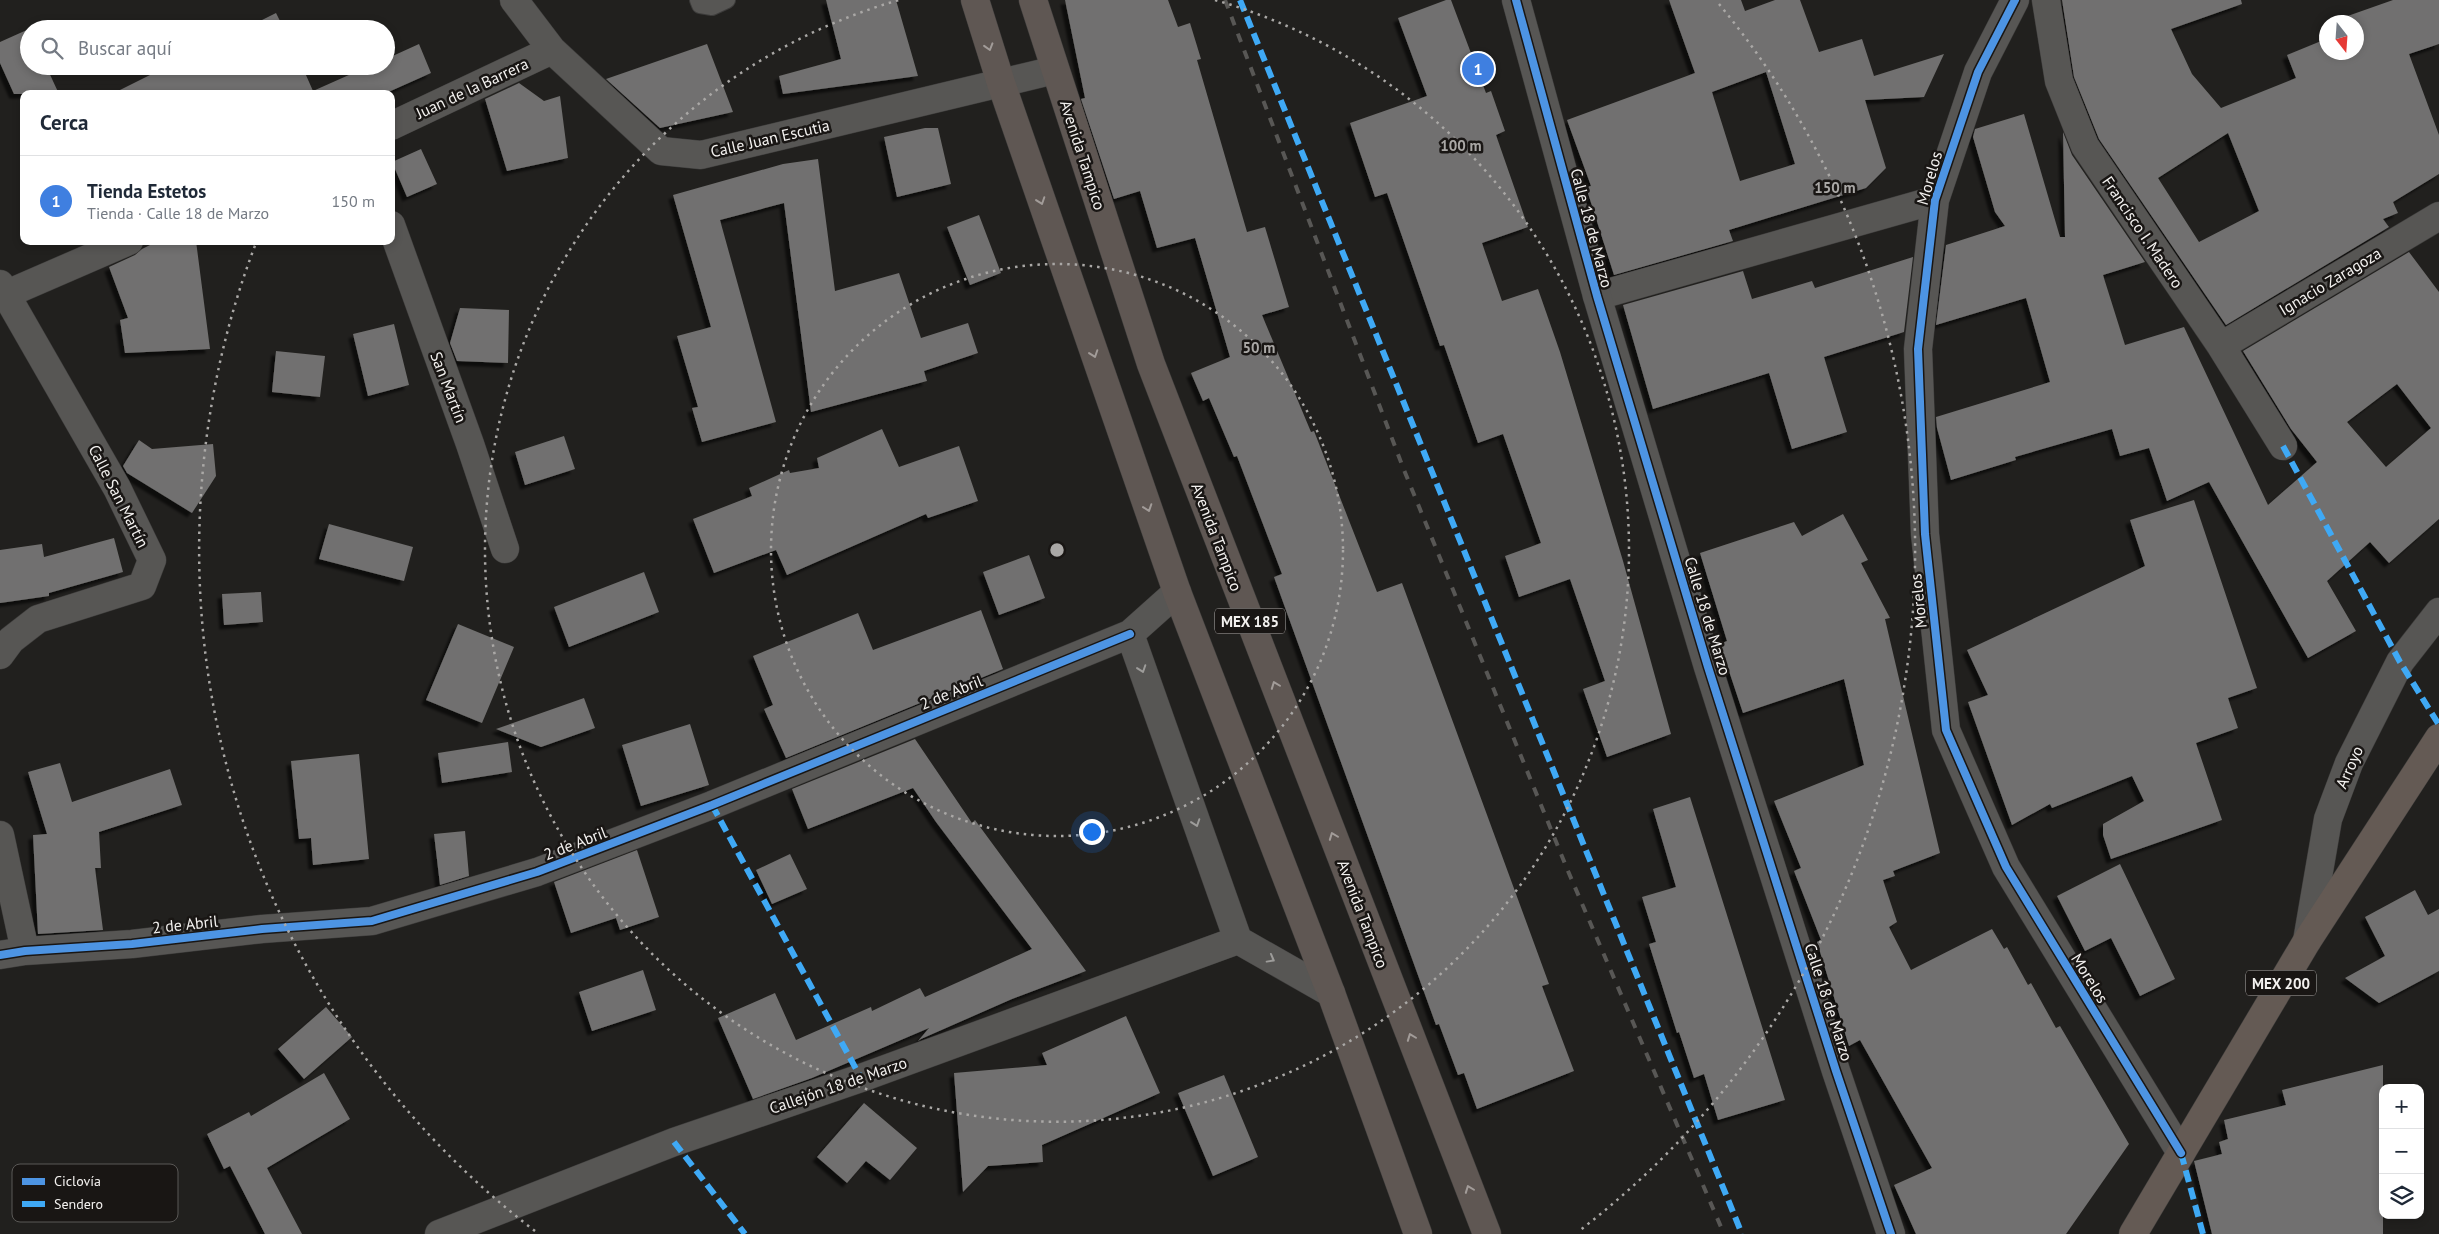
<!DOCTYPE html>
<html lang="es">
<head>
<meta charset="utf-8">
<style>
	:root { --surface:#fff; --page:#f2f2f3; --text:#1f2937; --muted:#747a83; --line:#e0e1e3; --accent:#5e6269 }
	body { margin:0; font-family:"PT Sans",sans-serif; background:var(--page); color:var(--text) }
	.controls { position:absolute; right:15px; bottom:15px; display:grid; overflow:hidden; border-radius:10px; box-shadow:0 2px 8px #0003 }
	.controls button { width:45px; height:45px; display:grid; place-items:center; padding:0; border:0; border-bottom:1px solid var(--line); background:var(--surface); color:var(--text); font:25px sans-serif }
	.compass { position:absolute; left:2319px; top:15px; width:45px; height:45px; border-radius:50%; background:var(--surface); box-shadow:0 2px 8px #0003; rotate:163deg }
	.you { position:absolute; left:1091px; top:831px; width:18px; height:18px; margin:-12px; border:4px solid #fff; border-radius:50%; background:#1a73e8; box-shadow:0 0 0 8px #1a73e833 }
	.badge { display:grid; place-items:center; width:32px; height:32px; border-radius:50%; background:var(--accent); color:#fff; font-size:16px; font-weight:700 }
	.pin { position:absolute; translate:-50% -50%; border:2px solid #fff; box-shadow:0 1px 5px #0006 }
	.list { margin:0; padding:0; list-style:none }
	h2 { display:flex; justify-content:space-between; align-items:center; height:65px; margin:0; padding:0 20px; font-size:21px }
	h2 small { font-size:16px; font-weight:400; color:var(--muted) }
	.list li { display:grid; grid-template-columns:32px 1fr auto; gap:15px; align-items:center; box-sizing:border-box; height:90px; padding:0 20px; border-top:1px solid var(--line) }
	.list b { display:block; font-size:19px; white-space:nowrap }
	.list p { margin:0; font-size:16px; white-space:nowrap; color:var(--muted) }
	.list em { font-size:16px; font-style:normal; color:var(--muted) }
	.icon { flex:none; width:28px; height:28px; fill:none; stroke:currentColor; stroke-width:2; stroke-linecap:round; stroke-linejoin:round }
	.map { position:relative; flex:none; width:2439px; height:1234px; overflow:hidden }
	.search { position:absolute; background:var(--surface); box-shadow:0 2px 8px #0003; left:20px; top:20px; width:375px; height:55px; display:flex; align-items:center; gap:12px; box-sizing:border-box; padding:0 18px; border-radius:28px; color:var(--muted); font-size:19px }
	.panel { position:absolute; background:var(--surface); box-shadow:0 2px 8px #0003; left:20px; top:90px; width:375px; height:155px; border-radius:10px }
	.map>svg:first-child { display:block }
	.building { fill:#71706f; fill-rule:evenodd; filter:url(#shadow) }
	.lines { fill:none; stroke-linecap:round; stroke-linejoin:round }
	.service-casing { stroke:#3c3b3a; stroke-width:18 }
	.minor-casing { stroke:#3c3b3a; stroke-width:29 }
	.tertiary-casing { stroke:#3c3b3a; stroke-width:29 }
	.primary-casing { stroke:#3c3b3a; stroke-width:29 }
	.trunk-casing { stroke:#3c3b3a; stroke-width:29 }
	.service { stroke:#575654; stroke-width:16 }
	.minor { stroke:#575654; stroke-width:28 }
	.tertiary { stroke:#575654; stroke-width:28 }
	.primary { stroke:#5f5753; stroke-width:28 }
	.trunk { stroke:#645a54; stroke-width:28 }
	.rail { stroke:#585755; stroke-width:4; stroke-dasharray:9 9; stroke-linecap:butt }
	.quiet { stroke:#3fa9f5; stroke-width:6; stroke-dasharray:12 6; stroke-linecap:butt }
	.cycleway-casing { stroke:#191614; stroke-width:11 }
	.cycleway { stroke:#4d94e3; stroke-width:8 }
	.oneway { stroke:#a29c99 }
	.oneway2 { stroke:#9d9c9a }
	.ring { fill:none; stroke:#aaa8a6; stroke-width:2.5; stroke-dasharray:2.5 5 }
	.labels { text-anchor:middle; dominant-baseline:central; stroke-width:5; stroke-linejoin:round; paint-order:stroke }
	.shield { fill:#191614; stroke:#b2afad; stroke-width:1 }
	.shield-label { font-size:15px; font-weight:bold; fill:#f3f1ef }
	.street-label { font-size:16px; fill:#f3f1ef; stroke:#191614 }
	.key { fill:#191614; stroke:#5a5856; stroke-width:1 }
	.key-label { font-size:14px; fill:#f3f1ef }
	.centre { fill:#aaa8a6; stroke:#191614; stroke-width:2.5 }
	.ring-label { font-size:15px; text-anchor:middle; font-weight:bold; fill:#aaa8a6; stroke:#191614; stroke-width:5; stroke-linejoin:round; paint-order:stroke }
</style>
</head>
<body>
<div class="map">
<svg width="2439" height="1234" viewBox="0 0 2439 1234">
	<defs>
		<filter id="shadow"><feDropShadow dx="-4.5" dy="4.5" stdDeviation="1" flood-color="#0009"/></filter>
	</defs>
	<rect width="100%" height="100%" fill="#21201e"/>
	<path class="building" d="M 826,0 L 896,0 L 918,76 L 783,94 L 779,76 L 841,59 Z
		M 1065,0 L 1168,0 L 1178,27 L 1190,23 L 1201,59 L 1197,60 L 1247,232 L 1265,227 L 1289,307 L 1262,315 L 1311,432 L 1314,431 L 1377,592 L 1402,583 L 1549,984 L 1542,986 L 1574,1071 L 1477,1109 L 1464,1073 L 1458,1075 L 1439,1024 L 1436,1025 L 1274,577 L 1282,574 L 1237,456 L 1234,457 L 1209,398 L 1203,401 L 1191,373 L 1230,357 L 1195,238 L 1157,248 L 1140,191 L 1114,199 L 1081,99 L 1085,98 Z
		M 1446,0 L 1451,0 L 1486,93 L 1491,91 L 1505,131 L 1496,135 L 1528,227 L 1482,243 L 1502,301 L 1538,289 L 1560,352 L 1623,561 L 1671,734 L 1607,757 L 1583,689 L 1605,681 L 1570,579 L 1519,597 L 1505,556 L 1541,543 L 1503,434 L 1478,443 L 1444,345 L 1440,346 L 1387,193 L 1375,197 L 1350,123 L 1427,96 L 1398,18 Z
		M 1669,0 L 1741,0 L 1745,11 L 1775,0 L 1800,0 L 1819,52 L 1862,39 L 1874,76 L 1944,54 L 1924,97 L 1865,100 L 1886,168 L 1866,188 L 1729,230 L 1733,241 L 1614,275 L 1586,187 L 1591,186 L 1567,120 L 1695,73 ZM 1766,72 L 1795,164 L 1740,181 L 1712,92 Z
		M 2062,0 L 2241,0 L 2242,4 L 2171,29 L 2192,74 L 2221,108 L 2296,78 L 2287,55 L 2326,39 L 2326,52 L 2356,52 L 2356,22 L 2343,22 L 2342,18 L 2393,0 L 2439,0 L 2439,44 L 2409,54 L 2439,135 L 2439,174 L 2393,202 L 2398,213 L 2383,219 L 2389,227 L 2226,325 L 2099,139 L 2074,77 ZM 2228,133 L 2259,211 L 2199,242 L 2158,178 Z
		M 276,13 L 284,29 L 244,29 Z
		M 29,29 L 29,66 L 46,66 L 59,94 L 14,94 L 0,63 L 0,42 Z
		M 419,44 L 431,73 L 384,94 L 112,94 L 168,66 L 302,66 L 313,91 L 369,66 L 386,66 L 386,59 Z
		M 707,44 L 733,112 L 660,128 L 606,79 Z
		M 519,83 L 544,101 L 560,96 L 568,158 L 507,171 L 485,99 Z
		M 2024,114 L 2060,237 L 2065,237 L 2063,132 L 2072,155 L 2145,262 L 2103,275 L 2125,345 L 2184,327 L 2268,505 L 2317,462 L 2291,429 L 2243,351 L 2409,252 L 2439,292 L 2439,519 L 2389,563 L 2370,542 L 2327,581 L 2356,631 L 2308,658 L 2209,482 L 2167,501 L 2149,448 L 2120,456 L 2112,429 L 2015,457 L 2016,460 L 1951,480 L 1937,428 L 1936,417 L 2050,382 L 2026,298 L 1936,325 L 1946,245 L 2005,226 L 1995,212 L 1973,137 L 1975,129 ZM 2397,384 L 2431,428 L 2386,467 L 2347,422 Z
		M 925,128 L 938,128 L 951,184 L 897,197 L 884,137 Z
		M 421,149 L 437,184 L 407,197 L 392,162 Z
		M 818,159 L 835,291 L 899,273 L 921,338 L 968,323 L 978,353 L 924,371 L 927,381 L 811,412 L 784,203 L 720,220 L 776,422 L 702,442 L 692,408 L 698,407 L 677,336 L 711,327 L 673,195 L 783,164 Z
		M 979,215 L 1001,273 L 970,285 L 947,227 Z
		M 158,241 L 196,241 L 210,349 L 125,353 L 120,320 L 128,318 L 109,267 L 135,255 L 142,249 Z
		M 1913,257 L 1904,332 L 1824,357 L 1847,432 L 1792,449 L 1769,373 L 1653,409 L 1623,305 L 1743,271 L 1752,299 L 1812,281 L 1815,288 Z
		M 460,308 L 509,310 L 508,363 L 457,361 L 450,343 Z
		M 394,324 L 409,385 L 368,396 L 353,334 Z
		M 276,351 L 325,356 L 320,397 L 272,392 Z
		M 882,429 L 899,467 L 959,446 L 978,501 L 928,518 L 926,514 L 787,575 L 776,550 L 714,573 L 693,519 L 752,496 L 749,488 L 789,470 L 790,473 L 819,468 L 817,458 Z
		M 564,436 L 575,469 L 525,485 L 515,452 Z
		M 139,440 L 152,449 L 213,444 L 216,476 L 192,513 L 127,473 L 123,466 Z
		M 2194,500 L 2257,688 L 2228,698 L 2238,728 L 2196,743 L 2222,820 L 2111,859 L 2103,835 L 2103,824 L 2144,801 L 2132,776 L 2052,808 L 2050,804 L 2012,825 L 1968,702 L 1988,695 L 1967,650 L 2145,566 L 2130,520 Z
		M 1843,514 L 1868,560 L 1861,563 L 1890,618 L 1885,619 L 1940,853 L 1893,871 L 1895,876 L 1883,880 L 1897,922 L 1889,927 L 1911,970 L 1992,929 L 2004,949 L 2007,947 L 2028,985 L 2031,983 L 2056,1028 L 2060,1026 L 2129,1144 L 2066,1234 L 1916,1234 L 1894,1185 L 1932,1168 L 1860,1040 L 1849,1046 L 1817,942 L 1821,940 L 1794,871 L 1801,868 L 1774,801 L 1864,765 L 1844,679 L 1743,713 L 1720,644 L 1727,641 L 1700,553 L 1794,522 L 1802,536 Z
		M 329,524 L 413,547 L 404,581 L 319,559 Z
		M 114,538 L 123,572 L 49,593 L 49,596 L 0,603 L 0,550 L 42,544 L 44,557 Z
		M 1029,555 L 1045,598 L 999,615 L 983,572 Z
		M 644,572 L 659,612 L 569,647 L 554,607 Z
		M 261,592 L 263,622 L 224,625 L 222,594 Z
		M 981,610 L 1003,669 L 786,758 L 764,709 L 773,705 L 753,656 L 858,613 L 873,650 Z
		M 458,624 L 514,647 L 482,723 L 426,700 Z
		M 584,698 L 595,728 L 541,747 L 496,729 Z
		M 690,724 L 709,785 L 641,806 L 622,745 Z
		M 915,739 L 972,823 L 975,820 L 1086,971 L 1012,999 L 921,1039 L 918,1041 L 929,1028 L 812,1078 L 753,1099 L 718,1018 L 775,993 L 796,1040 L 871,1007 L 872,1011 L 920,988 L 925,997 L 1032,949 L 936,822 L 913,788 L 808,829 L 792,789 Z
		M 508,742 L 512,772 L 442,783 L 438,753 Z
		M 359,754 L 369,859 L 313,865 L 311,838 L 299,839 L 291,761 Z
		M 60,763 L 72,802 L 170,769 L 182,805 L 99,832 L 101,868 L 95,868 L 103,930 L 38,934 L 33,835 L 47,834 L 28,772 Z
		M 1690,797 L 1785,1100 L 1718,1120 L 1704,1074 L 1694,1078 L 1679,1032 L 1677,1033 L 1649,944 L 1656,942 L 1642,897 L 1676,887 L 1653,809 Z
		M 465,831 L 469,876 L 440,885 L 434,834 Z
		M 637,850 L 659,917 L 620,930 L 616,918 L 571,933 L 554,882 Z
		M 790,854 L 807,889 L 772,904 L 756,870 Z
		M 2120,864 L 2175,979 L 2140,996 L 2111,938 L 2085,951 L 2057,896 Z
		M 2415,890 L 2428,915 L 2439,909 L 2439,971 L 2379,1003 L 2345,978 L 2385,956 L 2365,917 Z
		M 643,970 L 656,1010 L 592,1031 L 579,992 Z
		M 326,1007 L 352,1037 L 304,1079 L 278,1049 Z
		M 1126,1016 L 1160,1093 L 1042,1145 L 1043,1162 L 988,1166 L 963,1192 L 954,1073 L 1047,1065 L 1042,1053 Z
		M 2383,1065 L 2383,1234 L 2212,1234 L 2194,1161 L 2222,1154 L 2219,1142 L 2228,1139 L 2224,1120 L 2286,1105 L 2282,1090 Z
		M 324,1073 L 350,1119 L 267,1168 L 302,1234 L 265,1234 L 230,1166 L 224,1169 L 207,1134 L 249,1112 L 251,1116 Z
		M 1224,1075 L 1258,1157 L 1213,1176 L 1178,1093 Z
		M 864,1103 L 917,1148 L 890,1180 L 866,1161 L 847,1183 L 817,1157 Z"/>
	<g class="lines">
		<g class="service-casing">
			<path id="service" d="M 698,0 L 700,5 L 712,7 L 727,0"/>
		</g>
		<g class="minor-casing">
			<path id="minor" d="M 514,0 L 552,50 L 661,151 L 701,155 L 1055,70
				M 2015,0 L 1978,72 L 1935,200 L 1918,349 L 1925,534 L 1946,730 L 2006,867 L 2181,1153
				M 2046,0 L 2059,81 L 2085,146 L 2221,346 L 2283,446
				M 391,126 L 552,50
				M 391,225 L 470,444 L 505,549
				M 0,284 L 117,488 L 152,560 L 142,586 L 38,619 L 11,640 L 0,655
				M 1597,296 L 1935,200
				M 0,297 L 129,241
				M 2221,346 L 2439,216
				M 1177,592 L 1130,634 L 1238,940 L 1331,993
				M 0,835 L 25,951
				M 2307,941 L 2328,819 L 2349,763 L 2400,662 L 2439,612
				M 0,955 L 25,951 L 132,944 L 262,929 L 372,921 L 537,872 L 712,805 L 1130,634
				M 439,1234 L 674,1142 L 861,1078 L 1238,940"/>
		</g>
		<g class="tertiary-casing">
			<path id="tertiary" d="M 1516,0 L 1597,296 L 1708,667 L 1836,1071 L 1891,1234"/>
		</g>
		<g class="primary-casing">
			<path id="primary" d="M 975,0 L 1001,83 L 1177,592 L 1331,993 L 1418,1234
				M 1033,0 L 1151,364 L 1487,1234"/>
		</g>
		<g class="trunk-casing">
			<path id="trunk" d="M 2133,1234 L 2307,941 L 2439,738"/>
		</g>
		<use href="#service" class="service"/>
		<use href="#minor" class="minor"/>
		<use href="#tertiary" class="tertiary"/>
		<use href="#primary" class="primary"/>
		<use href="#trunk" class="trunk"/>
		<path class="rail" d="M 1225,0 L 1404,470 L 1568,871 L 1724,1234"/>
		<path class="quiet" d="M 1240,0 L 1742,1234
			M 2283,446 L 2400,662 L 2439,725
			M 712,805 L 861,1078
			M 674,1142 L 745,1234
			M 2181,1153 L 2203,1234"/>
		<g class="cycleway-casing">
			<path id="cycleway" d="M 1516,0 L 1597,296 L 1708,667 L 1836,1071 L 1891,1234
				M 2015,0 L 1978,72 L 1935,200 L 1918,349 L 1925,534 L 1946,730 L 2006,867 L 2181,1153
				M 0,955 L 25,951 L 132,944 L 262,929 L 372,921 L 537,872 L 712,805 L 1130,634"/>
		</g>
		<use href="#cycleway" class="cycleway"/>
	</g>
	<defs><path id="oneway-chevron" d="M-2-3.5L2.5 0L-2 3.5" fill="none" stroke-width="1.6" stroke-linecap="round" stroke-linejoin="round" transform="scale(1.25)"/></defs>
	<g class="oneway">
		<use href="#oneway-chevron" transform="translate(989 47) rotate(73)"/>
		<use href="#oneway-chevron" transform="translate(1041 201) rotate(71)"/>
		<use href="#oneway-chevron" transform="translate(1094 354) rotate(71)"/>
		<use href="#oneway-chevron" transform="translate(1148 508) rotate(71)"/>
		<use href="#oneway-chevron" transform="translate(1275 685) rotate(-111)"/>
		<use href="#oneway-chevron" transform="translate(1333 836) rotate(-111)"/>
		<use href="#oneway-chevron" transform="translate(1411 1037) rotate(-111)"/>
		<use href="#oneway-chevron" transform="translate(1469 1189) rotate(-111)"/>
	</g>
	<g class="oneway2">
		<use href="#oneway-chevron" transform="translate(1142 669) rotate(71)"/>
		<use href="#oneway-chevron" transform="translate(1196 823) rotate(71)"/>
		<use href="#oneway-chevron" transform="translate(1271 959) rotate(29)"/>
	</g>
	<g class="ring">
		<circle cx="1057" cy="550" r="286"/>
		<path d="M1215 0A572 572 0 1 1 899 0"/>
		<path d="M535 1231A858 858 0 0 1 256 243M1719 4A858 858 0 0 1 1579 1231"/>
	</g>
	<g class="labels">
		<g class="shield">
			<rect x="1215" y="608.5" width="70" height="25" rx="4"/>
			<rect x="2246" y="970.5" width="70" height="25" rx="4"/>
		</g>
		<g class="shield-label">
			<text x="1250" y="621">MEX 185</text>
			<text x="2281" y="983">MEX 200</text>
		</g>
		<g class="street-label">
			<text transform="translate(472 88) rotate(-25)">Juan de la Barrera</text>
			<text transform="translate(770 138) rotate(-13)">Calle Juan Escutia</text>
			<text transform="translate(1083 155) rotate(72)">Avenida Tampico</text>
			<text transform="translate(1929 178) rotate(-74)">Morelos</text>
			<text transform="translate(1592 228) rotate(75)">Calle 18 de Marzo</text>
			<text transform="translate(2143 232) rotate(56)">Francisco I. Madero</text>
			<text transform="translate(2330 281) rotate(-31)">Ignacio Zaragoza</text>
			<text transform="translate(449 387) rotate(69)">San Martín</text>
			<text transform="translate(119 496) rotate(63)">Calle San Martín</text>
			<text transform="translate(1217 537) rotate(69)">Avenida Tampico</text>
			<text transform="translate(1918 601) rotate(-96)">Morelos</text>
			<text transform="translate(1708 616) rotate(73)">Calle 18 de Marzo</text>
			<text transform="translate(951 692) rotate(-22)">2 de Abril</text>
			<text transform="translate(2349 767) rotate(-66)">Arroyo</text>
			<text transform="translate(575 843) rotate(-21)">2 de Abril</text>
			<text transform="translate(1363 914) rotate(69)">Avenida Tampico</text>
			<text transform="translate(185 924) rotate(-6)">2 de Abril</text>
			<text transform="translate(2090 978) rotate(58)">Morelos</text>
			<text transform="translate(1829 1002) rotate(72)">Calle 18 de Marzo</text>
			<text transform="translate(838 1085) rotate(-19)">Callejón 18 de Marzo</text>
		</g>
	</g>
	<rect x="12" y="1164" width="166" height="58" rx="8" class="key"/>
	<rect x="22" y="1178" width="23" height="7" fill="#4d94e3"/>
	<rect x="22" y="1201" width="23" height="6" fill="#3fa9f5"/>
	<g class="key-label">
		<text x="54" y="1186">Ciclovía</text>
		<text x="54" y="1209">Sendero</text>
	</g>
	<circle cx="1057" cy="550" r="8" class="centre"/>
	<g class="ring-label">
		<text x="1461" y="151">100 m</text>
		<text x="1835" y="193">150 m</text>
		<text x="1259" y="353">50 m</text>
	</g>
</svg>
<div class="controls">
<button>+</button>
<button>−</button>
<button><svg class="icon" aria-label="layers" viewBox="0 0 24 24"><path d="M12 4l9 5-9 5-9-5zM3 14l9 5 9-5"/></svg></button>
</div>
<svg class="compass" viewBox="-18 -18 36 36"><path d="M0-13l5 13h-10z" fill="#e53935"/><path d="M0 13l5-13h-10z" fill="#747a83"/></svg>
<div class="you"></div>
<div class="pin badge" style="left:1478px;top:69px;background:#3f7fe0">1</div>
<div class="search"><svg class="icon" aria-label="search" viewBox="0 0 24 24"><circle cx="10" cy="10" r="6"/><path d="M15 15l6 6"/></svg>Buscar aquí</div>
<section class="panel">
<h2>Cerca<small></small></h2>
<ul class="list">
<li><span class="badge" style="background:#3f7fe0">1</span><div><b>Tienda Estetos</b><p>Tienda · Calle 18 de Marzo</p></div><em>150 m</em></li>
</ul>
</section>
</div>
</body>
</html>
